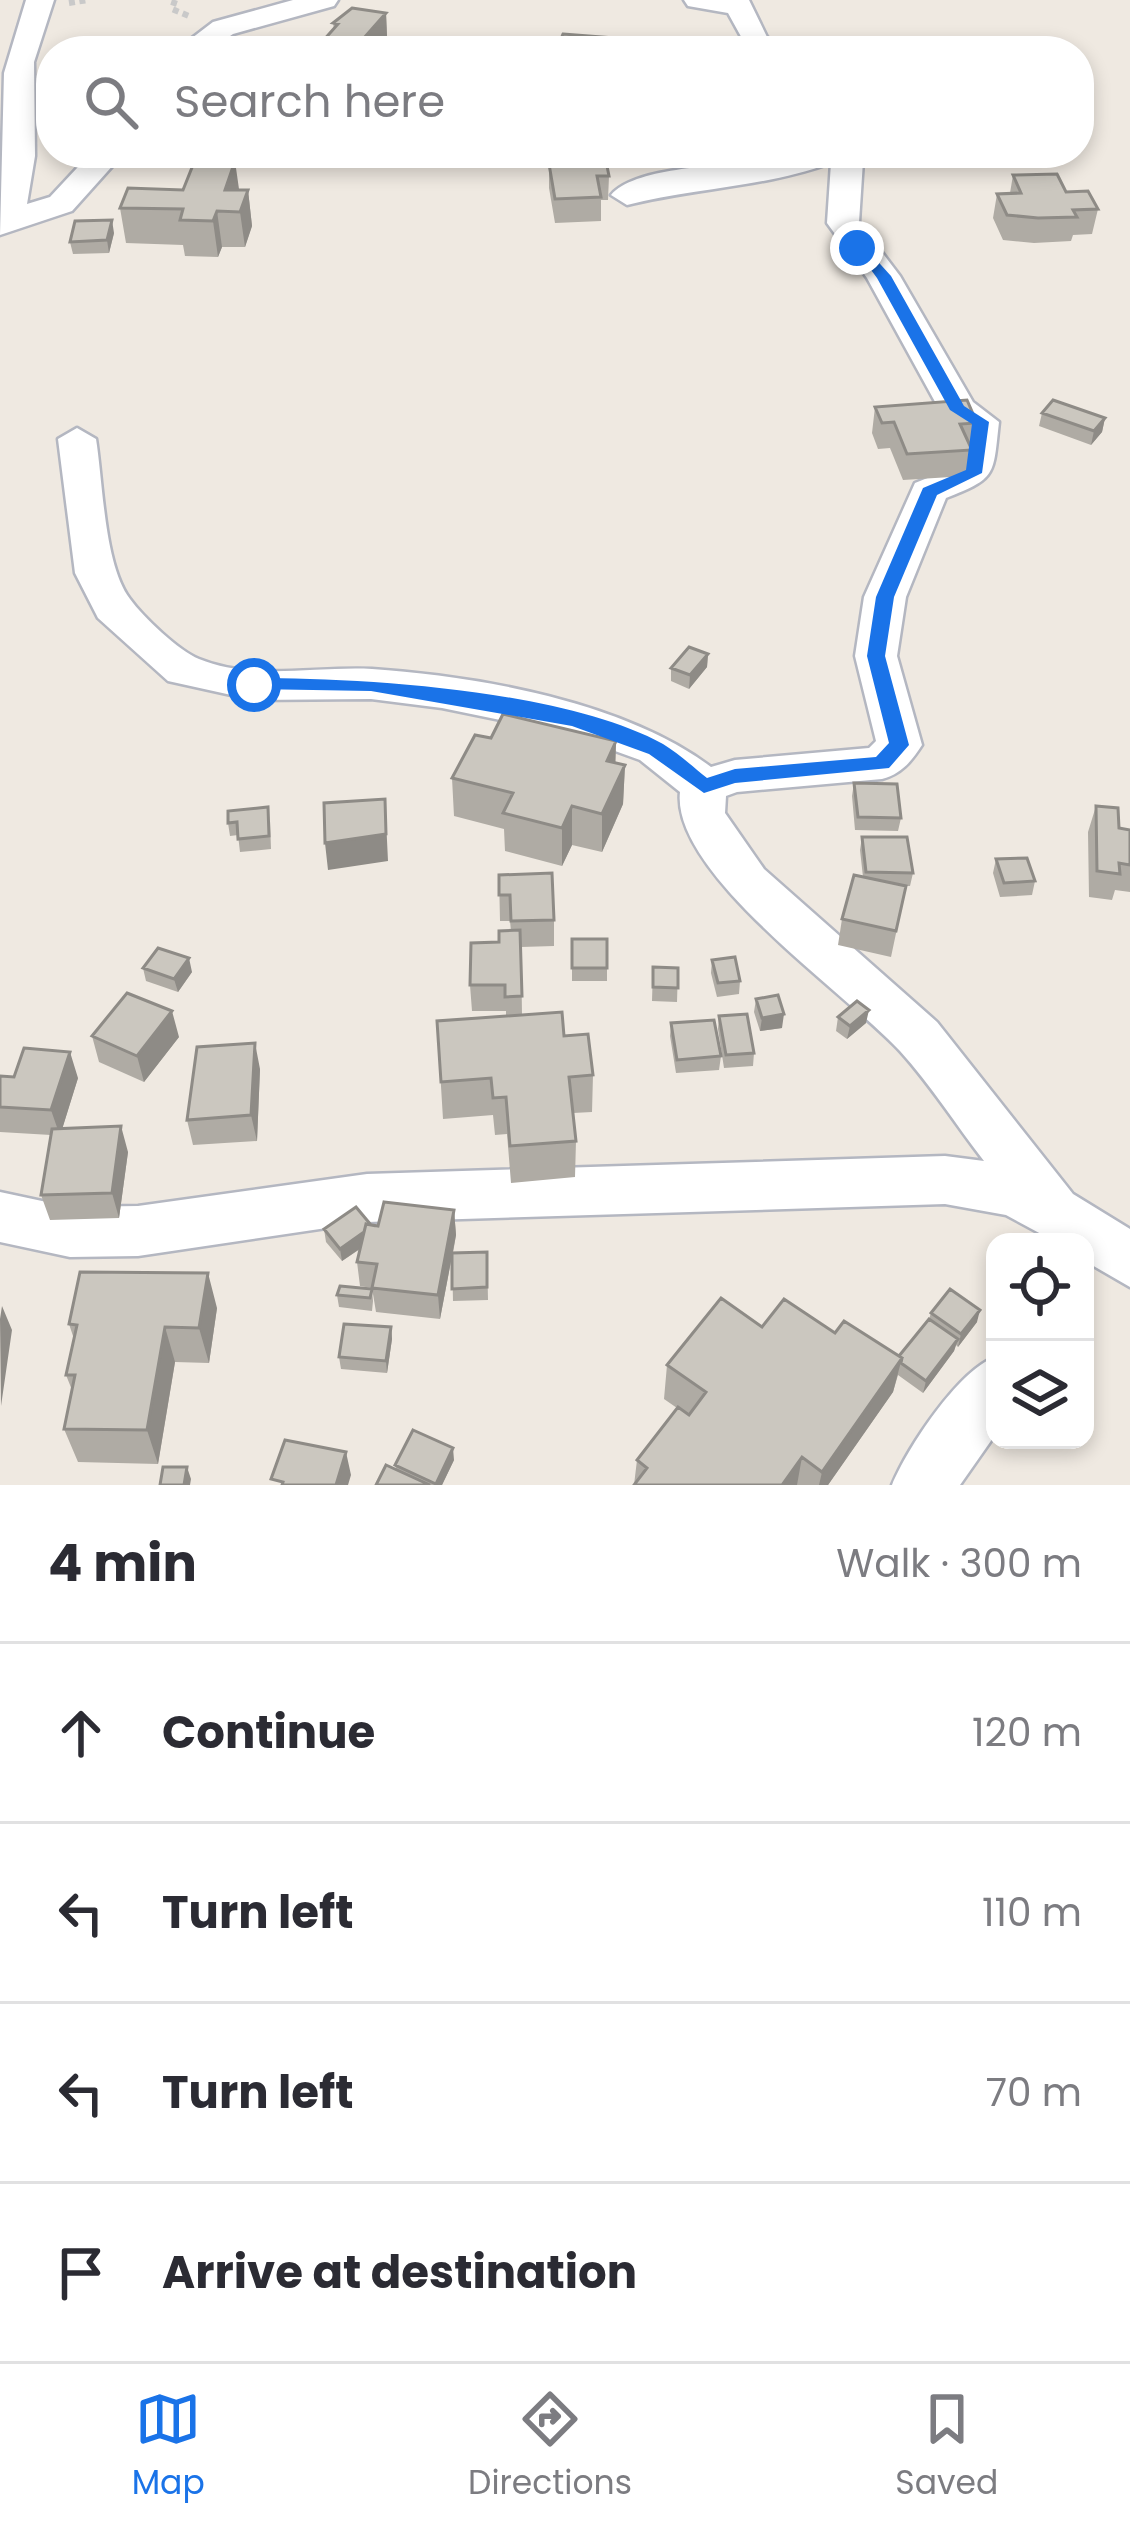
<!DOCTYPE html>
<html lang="en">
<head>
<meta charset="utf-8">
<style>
	:root { --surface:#fff; --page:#f7f7f7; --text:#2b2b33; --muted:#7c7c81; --line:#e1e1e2; --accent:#1a73e8 }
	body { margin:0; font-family:Poppins,sans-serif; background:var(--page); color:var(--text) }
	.controls { position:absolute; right:36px; bottom:36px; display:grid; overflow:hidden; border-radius:24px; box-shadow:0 6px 18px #0003 }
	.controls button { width:108px; height:108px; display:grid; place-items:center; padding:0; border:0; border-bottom:3px solid var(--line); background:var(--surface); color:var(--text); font:60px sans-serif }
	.stop { position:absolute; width:36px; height:36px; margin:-27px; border:9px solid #1a73e8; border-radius:50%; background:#fff }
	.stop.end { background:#1a73e8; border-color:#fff; box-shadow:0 3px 12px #0008 }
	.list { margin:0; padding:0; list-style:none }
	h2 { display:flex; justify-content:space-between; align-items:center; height:156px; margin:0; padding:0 48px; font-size:51px }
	h2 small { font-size:39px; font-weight:400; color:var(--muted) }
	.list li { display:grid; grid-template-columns:78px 1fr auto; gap:36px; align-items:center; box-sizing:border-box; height:180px; padding:0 48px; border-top:3px solid var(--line) }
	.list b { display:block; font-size:45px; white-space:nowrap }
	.list em { font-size:39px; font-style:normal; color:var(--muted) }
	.icon { flex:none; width:66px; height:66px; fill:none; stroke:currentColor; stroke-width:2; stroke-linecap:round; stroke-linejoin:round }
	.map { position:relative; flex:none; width:1130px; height:1485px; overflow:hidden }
	.search { position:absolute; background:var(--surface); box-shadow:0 6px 18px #0003; left:36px; right:36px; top:36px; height:132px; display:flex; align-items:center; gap:30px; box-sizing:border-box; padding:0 42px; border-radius:48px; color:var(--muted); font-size:45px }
	.sheet { height:876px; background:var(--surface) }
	nav { display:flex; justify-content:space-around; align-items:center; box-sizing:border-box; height:168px; border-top:3px solid var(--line); background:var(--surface); font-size:33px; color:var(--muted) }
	nav a { display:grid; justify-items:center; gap:6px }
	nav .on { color:var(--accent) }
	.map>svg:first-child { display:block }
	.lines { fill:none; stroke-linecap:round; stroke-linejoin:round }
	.minor-casing { stroke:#b4b7c1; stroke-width:5 }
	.path { stroke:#c9c9c9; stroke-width:6; stroke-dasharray:6 4.5; stroke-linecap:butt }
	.minor { fill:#fff; fill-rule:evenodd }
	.wall { fill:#afaba4 }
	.shaded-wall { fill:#8e8b86 }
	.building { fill:#cbc7bf; stroke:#8e8b86; stroke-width:3 }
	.route { fill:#1a73e8 }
</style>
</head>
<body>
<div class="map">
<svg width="1130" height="1485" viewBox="0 0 1130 1485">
	<rect width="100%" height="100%" fill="#efe9e1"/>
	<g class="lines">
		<g class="minor-casing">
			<path id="minor" d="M 26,0 L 54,0 L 34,62 L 35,156 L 27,204 L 50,197 L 91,153 L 124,153 L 72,211 L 0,235 L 4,73 Z
				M 293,0 L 338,0 L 334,6 L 233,34 L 208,51 L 175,51 L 213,22 Z
				M 684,0 L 749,0 L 767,37 L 783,51 L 749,51 L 728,13 L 688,6 Z
				M 799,153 L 858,153 L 863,161 L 859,222 L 900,276 L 973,402 L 999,422 C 993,476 997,478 946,498 L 906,597 L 897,656 L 922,745 C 911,762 901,774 882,779 L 737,792 L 726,796 L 725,813 L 764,869 L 937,1022 L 1073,1194 L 1130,1229 L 1130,1287 L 1085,1261 L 1085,1242 L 1056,1242 L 1006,1215 L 945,1204 L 367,1222 L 138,1256 L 70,1257 L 0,1242 L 0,1192 L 70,1207 L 138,1206 L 367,1174 L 945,1156 L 984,1161 C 956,1125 931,1085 900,1051 C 846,993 671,873 680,792 L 640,760 L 568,734 L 442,708 L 371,699 L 254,700 L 168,681 L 98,618 L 75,573 L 58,439 L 77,428 L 96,439 C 103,482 104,565 130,599 C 143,617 179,651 199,659 C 252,681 316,666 372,669 C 478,676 625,702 711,767 L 735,760 L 869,748 L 876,741 L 855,656 L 864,597 L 915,483 L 955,467 L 961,426 L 939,409 L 867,278 L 827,223 L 831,163 C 766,187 694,188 627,205 L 611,195 C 640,161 754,168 799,153 Z
				M 995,1357 L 995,1435 L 960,1485 L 892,1485 C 908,1447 958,1371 995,1357 Z"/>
		</g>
		<path class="path" d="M 175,0 L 172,9 L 189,16
			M 69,3 L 88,0"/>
		<use href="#minor" class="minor"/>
	</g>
	<path class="wall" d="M 386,13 L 387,36 L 374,51 L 323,51 L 322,42 L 334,29 L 333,23 Z
		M 166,153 L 197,153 L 194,162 L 168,161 Z
		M 650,153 L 688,153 L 687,164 L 649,163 Z
		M 549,164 L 609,176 L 608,200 L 601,200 L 601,221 L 555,223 L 549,188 Z
		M 1013,175 L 1066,192 L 1098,209 L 1092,234 L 1073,235 L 1071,241 L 1034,243 L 1003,240 L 993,218 L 997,194 L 1010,193 Z
		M 239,190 L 248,190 L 252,226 L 245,247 L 222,247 L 218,257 L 185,256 L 183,245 L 126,243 L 120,208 Z
		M 114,233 L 109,253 L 73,254 L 70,242 Z
		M 875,407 L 977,423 L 967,476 L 903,480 L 890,448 L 878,449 L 872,433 Z
		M 1042,413 L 1105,418 L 1102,432 L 1091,445 L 1039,426 Z
		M 708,654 L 707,667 L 689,689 L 671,681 L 671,668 Z
		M 491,738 L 616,741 L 615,763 L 625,765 L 623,804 L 602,852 L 572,845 L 562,866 L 505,851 L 504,829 L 454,816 L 452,778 Z
		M 854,783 L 901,818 L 898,831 L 855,830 L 852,796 Z
		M 1096,806 L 1119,828 L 1130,830 L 1130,892 L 1115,890 L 1112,900 L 1089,897 L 1088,832 Z
		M 270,821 L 271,849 L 240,852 L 238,835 L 230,836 L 228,823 Z
		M 862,837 L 913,873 L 910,886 L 906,886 L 891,957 L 838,945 L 842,919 L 863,877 L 860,850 Z
		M 996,859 L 1035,881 L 1032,895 L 1000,897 L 993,873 Z
		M 499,875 L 554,920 L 554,946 L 521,947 L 522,1015 L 564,1036 L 593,1075 L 592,1112 L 573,1113 L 576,1141 L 575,1177 L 511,1183 L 507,1134 L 495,1135 L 493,1115 L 443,1119 L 437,1021 L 506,1016 L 506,1011 L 472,1011 L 470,985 L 499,942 L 511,931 L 510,921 L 500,921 Z
		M 572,939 L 607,939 L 607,981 L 572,981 Z
		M 712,960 L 740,981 L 739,994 L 717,997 L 711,973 Z
		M 653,967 L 678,968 L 677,1002 L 652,1001 Z
		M 143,968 L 192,972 L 178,992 L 146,981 Z
		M 756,999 L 782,1028 L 760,1031 L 754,1012 Z
		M 719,1016 L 754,1053 L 753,1066 L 724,1068 L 718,1029 Z
		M 838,1017 L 866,1023 L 847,1039 L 836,1031 Z
		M 671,1023 L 721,1056 L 719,1070 L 676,1073 L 670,1036 Z
		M 92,1036 L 179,1037 L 144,1082 L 99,1062 Z
		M 260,1069 L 257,1141 L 193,1145 L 187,1120 Z
		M 0,1076 L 78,1078 L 62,1129 L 128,1152 L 119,1218 L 50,1220 L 41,1195 L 51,1135 L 0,1132 Z
		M 454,1210 L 456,1235 L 453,1253 L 487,1252 L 488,1300 L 453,1301 L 452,1256 L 440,1319 L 376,1312 L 372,1288 L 360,1286 L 357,1262 L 360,1249 L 342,1261 L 326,1242 L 324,1229 L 378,1226 Z
		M 372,1289 L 373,1301 L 372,1311 L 339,1307 L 337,1295 Z
		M 217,1308 L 209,1363 L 175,1362 L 158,1464 L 78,1462 L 64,1429 L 72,1390 L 66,1375 L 74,1339 L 69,1324 Z
		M 931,1313 L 977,1322 L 958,1347 L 956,1345 L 954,1351 L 923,1393 L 898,1375 L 893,1392 L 828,1485 L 634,1485 L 637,1460 L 677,1408 L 664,1399 L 667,1365 L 762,1327 L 835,1333 L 899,1356 L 929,1319 Z
		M 391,1327 L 392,1339 L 387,1373 L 341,1369 L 339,1357 Z
		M 454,1460 L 442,1485 L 376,1485 L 396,1469 L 395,1465 Z"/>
	<path class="shaded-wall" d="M 386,13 L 387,36 L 374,51 L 357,51 L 356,47 Z
		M 235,161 L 240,196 L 225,190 Z
		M 248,190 L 252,226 L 245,247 L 240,212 Z
		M 217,211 L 222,247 L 218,257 L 213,221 Z
		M 112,220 L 114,233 L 109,253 L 107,240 Z
		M 1105,418 L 1102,432 L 1091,445 L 1094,431 Z
		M 708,654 L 707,667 L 689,689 L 690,675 Z
		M 616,741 L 615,780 L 607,761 Z
		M 625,765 L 623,804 L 602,852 L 602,814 Z
		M 385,799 L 388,861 L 328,870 L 325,843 Z
		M 572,806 L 572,845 L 562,866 L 562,828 Z
		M 189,958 L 192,972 L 178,992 L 174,979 Z
		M 869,1010 L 866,1023 L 847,1039 L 850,1026 Z
		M 172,1011 L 179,1037 L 144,1082 L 137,1056 Z
		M 784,1014 L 782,1028 L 760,1031 L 762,1018 Z
		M 255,1043 L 260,1069 L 257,1141 L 251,1115 Z
		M 70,1052 L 78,1078 L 60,1136 L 51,1110 Z
		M 121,1126 L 128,1152 L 119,1218 L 112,1193 Z
		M 454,1210 L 456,1235 L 440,1319 L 438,1295 Z
		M 372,1226 L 374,1239 L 342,1261 L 340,1249 Z
		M 208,1273 L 217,1308 L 209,1363 L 199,1328 Z
		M 2,1306 L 12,1330 L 1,1406 L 0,1319 Z
		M 980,1310 L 977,1322 L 958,1347 L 961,1334 Z
		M 165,1327 L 175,1362 L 158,1464 L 147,1430 Z
		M 391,1327 L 392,1339 L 387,1373 L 386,1361 Z
		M 958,1339 L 954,1351 L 923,1393 L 926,1381 Z
		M 902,1358 L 893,1392 L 828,1485 L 819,1485 L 822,1472 Z
		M 453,1448 L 454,1460 L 442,1485 L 436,1485 Z
		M 346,1452 L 351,1475 L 348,1485 L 336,1485 Z
		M 802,1457 L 797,1485 L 782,1485 Z
		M 187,1467 L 191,1479 L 190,1485 L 184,1485 Z"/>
	<path class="building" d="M 352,8 L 386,13 L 356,47 L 322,42 L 338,24 L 333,23 Z
		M 563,34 L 642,40 L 639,51 L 556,51 Z
		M 195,160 L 235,161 L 225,190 L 248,190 L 240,212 L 217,211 L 213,221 L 180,220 L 183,209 L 120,208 L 128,188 L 183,190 Z
		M 606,161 L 609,176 L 597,176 L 601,197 L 555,199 L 549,164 Z
		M 1057,174 L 1066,192 L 1088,191 L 1098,209 L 1073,210 L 1077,217 L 1038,218 L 1007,215 L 997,194 L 1021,193 L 1013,175 Z
		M 112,220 L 107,240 L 70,242 L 75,221 Z
		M 967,400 L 977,423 L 960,424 L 972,450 L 907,454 L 894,422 L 882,423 L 875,407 Z
		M 1053,400 L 1105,418 L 1094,431 L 1042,413 Z
		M 689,647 L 708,654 L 690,675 L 671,668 Z
		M 503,714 L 616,741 L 607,761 L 625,765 L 602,814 L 572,806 L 562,828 L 503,813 L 513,793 L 452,778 L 475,735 L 491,738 Z
		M 854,783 L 897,784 L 901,818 L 858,817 Z
		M 385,799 L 386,834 L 325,843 L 324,803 Z
		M 1096,806 L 1118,808 L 1119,828 L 1130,830 L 1130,865 L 1119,863 L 1120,874 L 1097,871 Z
		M 268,807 L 269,836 L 238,839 L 237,822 L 228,823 L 228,811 Z
		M 862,837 L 907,837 L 913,873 L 866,872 Z
		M 1027,858 L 1035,881 L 1004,883 L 996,859 Z
		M 552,873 L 554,920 L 511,921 L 510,895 L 499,895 L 499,875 Z
		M 854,875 L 906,886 L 896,931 L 842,919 Z
		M 520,930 L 522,996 L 505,997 L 505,985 L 470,985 L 471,943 L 499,942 L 499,931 Z
		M 572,939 L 607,939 L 607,968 L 572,968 Z
		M 158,948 L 189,958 L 174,979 L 143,968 Z
		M 735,957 L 740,981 L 718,983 L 712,960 Z
		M 653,967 L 678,968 L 678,988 L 653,987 Z
		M 127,993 L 172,1011 L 137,1056 L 92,1036 Z
		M 778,995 L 784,1014 L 762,1018 L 756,999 Z
		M 857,1001 L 869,1010 L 850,1026 L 838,1017 Z
		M 562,1012 L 564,1036 L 588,1034 L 593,1075 L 569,1077 L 576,1141 L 510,1146 L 506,1097 L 493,1098 L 491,1078 L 441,1082 L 437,1021 Z
		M 747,1014 L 754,1053 L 726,1055 L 719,1016 Z
		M 714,1020 L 721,1056 L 677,1060 L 671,1023 Z
		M 255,1043 L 251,1115 L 187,1120 L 197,1047 Z
		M 24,1048 L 70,1052 L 51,1110 L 0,1107 L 0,1076 L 14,1077 Z
		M 121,1126 L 112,1193 L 41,1195 L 52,1129 Z
		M 384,1202 L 454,1210 L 438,1295 L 372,1288 L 377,1264 L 357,1262 L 366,1224 L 378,1226 Z
		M 356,1207 L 371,1225 L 366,1224 L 364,1232 L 340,1249 L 324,1229 Z
		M 487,1252 L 487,1287 L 452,1289 L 452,1253 Z
		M 80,1272 L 208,1273 L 199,1328 L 165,1327 L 147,1430 L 64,1429 L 75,1375 L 66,1375 L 77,1325 L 69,1324 Z
		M 340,1286 L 372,1289 L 370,1298 L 337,1295 Z
		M 950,1289 L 980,1310 L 961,1334 L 931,1313 Z
		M 721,1298 L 762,1327 L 784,1299 L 835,1333 L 844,1321 L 902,1358 L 822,1472 L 802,1457 L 782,1485 L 634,1485 L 647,1468 L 637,1460 L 678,1407 L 689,1415 L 706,1392 L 667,1365 Z
		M 929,1319 L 958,1339 L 926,1381 L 901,1363 L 902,1358 L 899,1356 Z
		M 344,1324 L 391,1327 L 386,1361 L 339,1357 Z
		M 413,1430 L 453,1448 L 436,1484 L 395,1465 Z
		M 285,1440 L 346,1452 L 336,1485 L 282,1485 L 283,1482 L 271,1479 Z
		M 386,1465 L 430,1485 L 376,1485 Z
		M 163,1467 L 187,1467 L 184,1485 L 160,1485 Z"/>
	<path class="route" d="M 852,244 L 862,244 L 891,276 L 964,406 L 989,422 L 982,473 L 937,495 L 894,597 L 885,656 L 909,745 L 889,768 L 735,783 L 704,793 L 649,754 L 572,726 L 371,691 L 247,689 L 247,680 L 254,678 C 366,678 564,690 663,744 C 678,753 693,767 707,778 L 735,769 L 876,757 L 889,743 L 867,656 L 876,597 L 923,488 L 966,470 L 972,424 L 950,410 L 877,278 Z"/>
</svg>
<div class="controls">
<button><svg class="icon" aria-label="locate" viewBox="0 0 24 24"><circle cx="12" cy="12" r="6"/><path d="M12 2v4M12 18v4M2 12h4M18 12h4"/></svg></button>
<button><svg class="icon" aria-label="layers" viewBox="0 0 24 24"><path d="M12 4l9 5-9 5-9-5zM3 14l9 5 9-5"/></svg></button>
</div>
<div class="stop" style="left:254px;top:685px"></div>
<div class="stop end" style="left:857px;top:248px"></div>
<div class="search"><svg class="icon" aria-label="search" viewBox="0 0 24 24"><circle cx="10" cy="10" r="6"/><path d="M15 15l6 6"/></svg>Search here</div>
</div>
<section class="sheet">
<h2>4 min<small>Walk · 300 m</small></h2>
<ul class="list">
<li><svg class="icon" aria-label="ahead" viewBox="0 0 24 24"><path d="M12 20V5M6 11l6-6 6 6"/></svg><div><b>Continue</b></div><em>120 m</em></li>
<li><svg class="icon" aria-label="left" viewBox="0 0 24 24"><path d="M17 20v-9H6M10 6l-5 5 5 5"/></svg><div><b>Turn left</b></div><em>110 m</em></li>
<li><svg class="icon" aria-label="left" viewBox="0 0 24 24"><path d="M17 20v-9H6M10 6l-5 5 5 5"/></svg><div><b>Turn left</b></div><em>70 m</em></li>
<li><svg class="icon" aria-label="arrive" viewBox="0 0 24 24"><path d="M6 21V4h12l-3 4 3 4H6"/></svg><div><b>Arrive at destination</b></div></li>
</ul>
</section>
<nav>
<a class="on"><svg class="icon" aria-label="map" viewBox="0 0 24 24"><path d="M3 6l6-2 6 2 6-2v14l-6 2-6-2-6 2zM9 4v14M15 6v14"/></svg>Map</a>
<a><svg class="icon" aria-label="directions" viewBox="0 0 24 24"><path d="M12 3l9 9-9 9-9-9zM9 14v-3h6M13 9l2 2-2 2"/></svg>Directions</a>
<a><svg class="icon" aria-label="saved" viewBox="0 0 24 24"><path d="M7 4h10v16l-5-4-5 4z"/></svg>Saved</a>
</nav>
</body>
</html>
